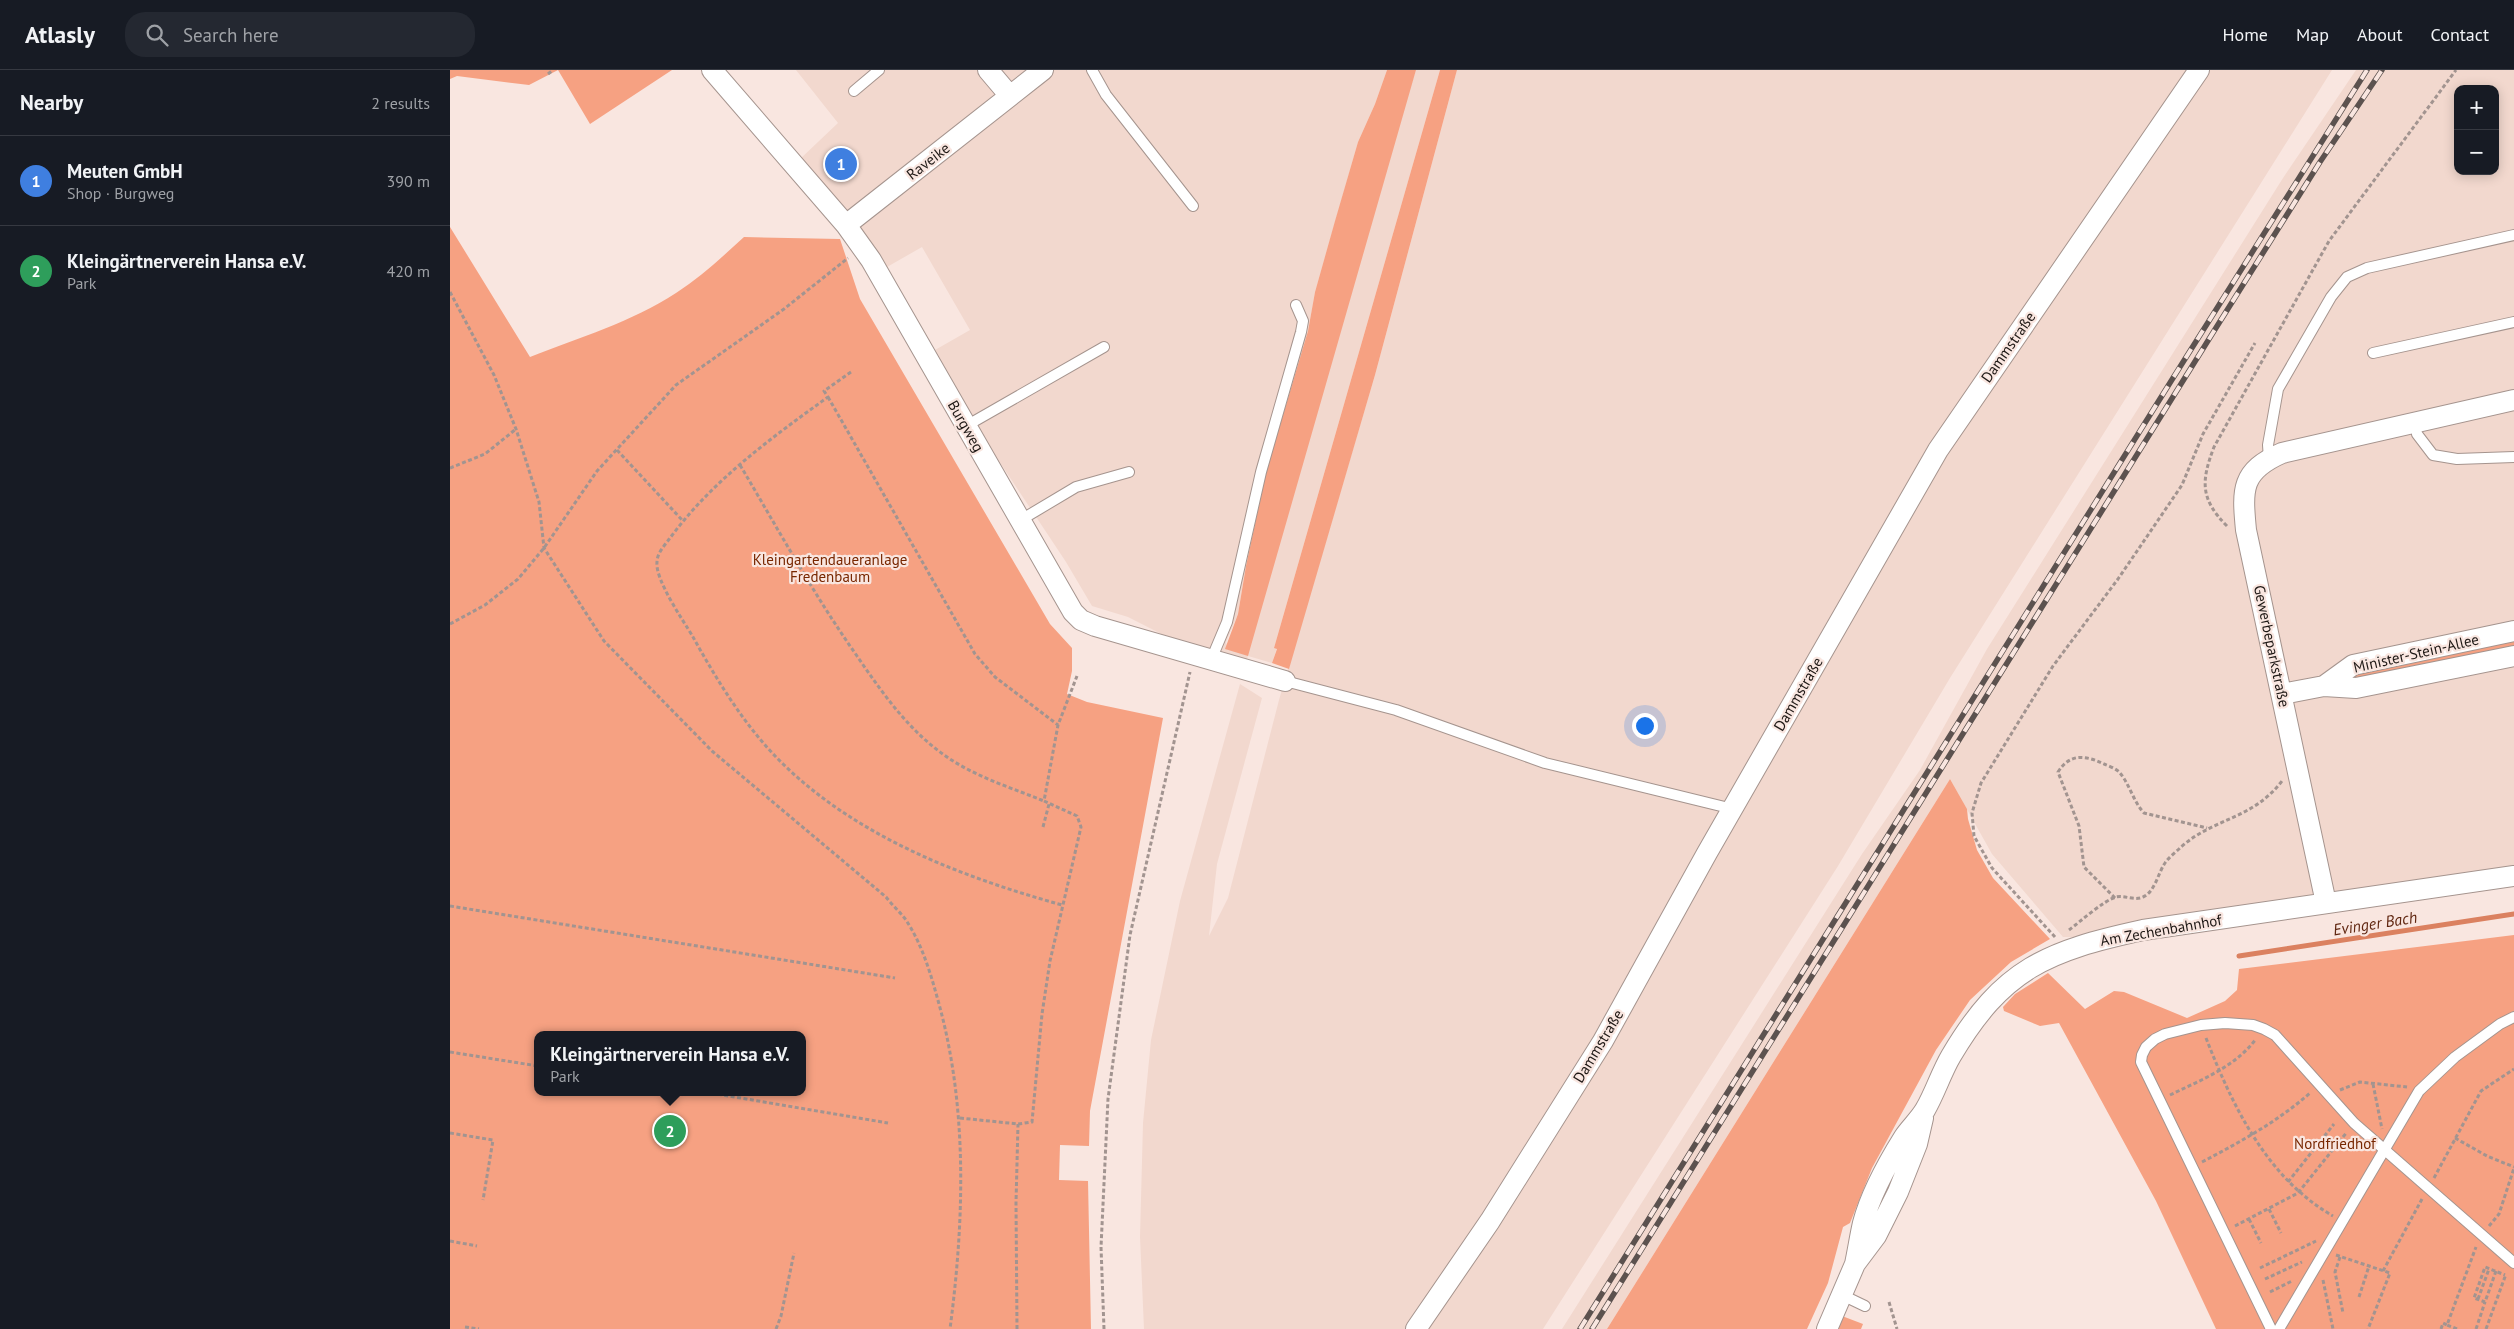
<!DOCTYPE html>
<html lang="en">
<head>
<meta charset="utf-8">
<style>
	:root { --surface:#171b24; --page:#242831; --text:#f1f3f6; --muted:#9ea1a6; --line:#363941; --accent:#408093 }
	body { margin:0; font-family:"PT Sans",sans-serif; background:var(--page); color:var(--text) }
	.controls { position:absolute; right:15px; top:15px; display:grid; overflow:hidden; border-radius:10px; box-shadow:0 2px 12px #0003 }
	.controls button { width:45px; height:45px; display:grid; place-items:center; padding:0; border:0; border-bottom:1px solid var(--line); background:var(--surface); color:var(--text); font:25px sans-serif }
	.you { position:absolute; left:1194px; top:655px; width:18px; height:18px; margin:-12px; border:4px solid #fff; border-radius:50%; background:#1a73e8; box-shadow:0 0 0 8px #1a73e833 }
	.badge { display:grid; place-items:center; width:32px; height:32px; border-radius:50%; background:var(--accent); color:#fff; font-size:16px; font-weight:700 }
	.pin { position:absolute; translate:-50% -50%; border:2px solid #fff; box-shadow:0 1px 5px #0006 }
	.popup { position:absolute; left:84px; top:961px; width:272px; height:65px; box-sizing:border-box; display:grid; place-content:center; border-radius:10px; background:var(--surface); filter:drop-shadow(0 1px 4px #0005); font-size:16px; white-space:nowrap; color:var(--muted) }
	.popup b { font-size:19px; color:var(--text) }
	.popup::after { content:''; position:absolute; left:50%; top:100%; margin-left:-10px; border:10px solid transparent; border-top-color:var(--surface) }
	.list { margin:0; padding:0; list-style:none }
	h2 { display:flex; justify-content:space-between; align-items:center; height:65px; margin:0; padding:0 20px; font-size:21px }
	h2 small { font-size:16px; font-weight:400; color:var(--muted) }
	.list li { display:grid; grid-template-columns:32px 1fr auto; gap:15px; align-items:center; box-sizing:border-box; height:90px; padding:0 20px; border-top:1px solid var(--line) }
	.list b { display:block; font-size:19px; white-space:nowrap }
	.list p { margin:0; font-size:16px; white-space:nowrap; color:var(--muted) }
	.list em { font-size:16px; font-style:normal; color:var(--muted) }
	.icon { flex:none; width:28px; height:28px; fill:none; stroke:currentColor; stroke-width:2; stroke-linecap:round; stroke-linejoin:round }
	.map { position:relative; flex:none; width:2064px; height:1259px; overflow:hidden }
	header { display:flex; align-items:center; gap:30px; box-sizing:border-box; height:70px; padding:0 25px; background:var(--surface); border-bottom:1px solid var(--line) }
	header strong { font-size:24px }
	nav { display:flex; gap:28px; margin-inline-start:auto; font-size:18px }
	.search { width:350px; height:45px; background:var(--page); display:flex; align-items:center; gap:12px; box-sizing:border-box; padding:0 18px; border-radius:20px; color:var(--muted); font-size:19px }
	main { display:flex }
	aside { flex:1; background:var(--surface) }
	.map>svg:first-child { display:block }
	.built { fill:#f2d8ce; fill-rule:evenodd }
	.green { fill:#f6a182; fill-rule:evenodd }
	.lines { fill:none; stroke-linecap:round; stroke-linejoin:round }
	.stream { stroke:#db8160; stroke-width:5 }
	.service-casing { stroke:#a5948e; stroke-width:12 }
	.minor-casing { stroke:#a5948e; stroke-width:22 }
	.path { stroke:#a29490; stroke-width:3; stroke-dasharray:4 2.5; stroke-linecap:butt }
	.service { stroke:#fff; stroke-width:10 }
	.minor { stroke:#fff; stroke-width:20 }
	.rail-casing { stroke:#5c524f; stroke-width:5.5 }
	.rail { stroke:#f9e6e0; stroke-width:4; stroke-dasharray:11; stroke-linecap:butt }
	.labels { text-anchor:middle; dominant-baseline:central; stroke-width:4.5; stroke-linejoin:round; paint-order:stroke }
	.street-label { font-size:15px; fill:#1e1815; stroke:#f9e6e0 }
	.park-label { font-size:15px; fill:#782701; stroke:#f9e6e0 }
	.water-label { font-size:16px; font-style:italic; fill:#602610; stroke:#f9e6e0 }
</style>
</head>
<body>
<header>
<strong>Atlasly</strong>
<div class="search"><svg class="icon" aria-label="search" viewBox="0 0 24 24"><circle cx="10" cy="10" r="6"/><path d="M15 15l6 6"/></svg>Search here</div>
<nav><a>Home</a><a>Map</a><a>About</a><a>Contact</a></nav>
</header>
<main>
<aside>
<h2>Nearby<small>2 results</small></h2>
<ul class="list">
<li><span class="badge" style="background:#3f7fe0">1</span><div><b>Meuten GmbH</b><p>Shop · Burgweg</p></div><em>390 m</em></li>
<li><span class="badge" style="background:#2e9e5b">2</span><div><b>Kleingärtnerverein Hansa e.V.</b><p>Park</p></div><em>420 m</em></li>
</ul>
</aside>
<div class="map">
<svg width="2064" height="1259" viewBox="0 0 2064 1259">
	<rect width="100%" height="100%" fill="#f9e6e0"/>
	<path class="built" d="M 346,0 L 937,0 L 925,34 L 908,72 L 865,222 L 858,261 L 816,402 L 796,496 L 788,544 L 776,572 L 778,581 L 966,0 L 990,0 L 824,578 L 827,578 L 822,593 L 798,586 L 794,599 L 747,582 L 678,547 L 642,536 L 616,492 L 478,284 L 520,260 L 472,177 L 430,201 L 349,90 L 388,53 Z
		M 1007,0 L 1882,0 L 1500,608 L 1388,796 L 1093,1259 L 694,1259 L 690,1167 L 693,1053 L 701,970 L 730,831 L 790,614 L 812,628 L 767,794 L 759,866 L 778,828 L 829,630 L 925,305 Z
		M 1906,0 L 2064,0 L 2064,797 L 1627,867 L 1613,867 L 1542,784 L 1500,709 L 1157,1259 L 1112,1259 L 1412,784 L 1470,700 L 1537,579 L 1833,108 ZM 2008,19 L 2045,19 L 2045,101 L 2008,101 Z"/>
	<path class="green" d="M 0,0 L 222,0 L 140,54 L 108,0 L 79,15 L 7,6 L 0,9 Z
		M 937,0 L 966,0 L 798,586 L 775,579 L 788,544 L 796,496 L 816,402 L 858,261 L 865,222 L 885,151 L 908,72 L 925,34 Z
		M 990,0 L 1007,0 L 925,305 L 839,599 L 822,593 L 827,579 L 824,578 Z
		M 0,157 L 80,287 C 128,268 182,252 226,223 C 251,207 272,187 294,167 L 390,169 L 410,229 L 600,554 L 622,578 L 622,601 L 617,624 L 637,632 L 713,648 L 640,1041 L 639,1076 L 610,1075 L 609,1110 L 638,1111 L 641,1259 L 0,1259 ZM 88,965 L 352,965 L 352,1022 L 88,1022 Z
		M 2064,564 L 2064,582 L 1901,610 L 1903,599 Z
		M 1500,709 L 1517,739 L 1518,749 L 1527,780 L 1543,808 L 1600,869 L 1561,892 L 1520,930 L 1486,980 L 1422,1098 L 1400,1153 L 1393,1157 L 1378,1213 L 1357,1259 L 1157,1259 Z
		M 2064,865 L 2064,1259 L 1766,1259 L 1706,1131 L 1609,953 L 1590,956 L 1554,941 L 1553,937 L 1565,924 L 1598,903 L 1635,939 L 1664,921 L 1674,922 L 1737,948 L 1775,931 L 1787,920 L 1789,899 Z
		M 1392,1246 L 1413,1254 L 1411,1259 L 1386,1259 Z"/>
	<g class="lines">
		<path class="stream" d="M 1789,886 L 2064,844"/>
		<g class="service-casing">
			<path id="service" d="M 642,0 L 656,25 L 743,136
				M 404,21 L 429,0
				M 1923,283 L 2064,252
				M 1965,352 L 1967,364 L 1983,385 L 2007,389 L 2064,387
				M 516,356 L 654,277
				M 1819,389 L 1818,375 L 1828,319 L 1881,227 L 1897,207 L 1917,198 L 2064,165
				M 569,451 L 626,417 L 679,402
				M 761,590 L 777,552 L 811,402 L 851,262 L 853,251 L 846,235
				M 835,611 L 946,640 L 1095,693 L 1283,739
				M 1392,1225 L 1415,1236
				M 1821,1259 L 1691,992 L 1692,985 L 1696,977 L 1705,969 L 1715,964 L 1751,955 L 1775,953 L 1803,955 L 1814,959 L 1825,965 L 1904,1053 L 2064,1193
				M 1829,1259 L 1969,1021 L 2005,987 L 2050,954 L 2064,947"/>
		</g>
		<g class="minor-casing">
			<path id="minor" d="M 262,0 L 396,155 L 421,190 L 623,542 L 631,550 L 645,556 L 835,611
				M 538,0 L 560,26
				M 396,155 L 593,0
				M 1874,616 L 1903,595 L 2064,561
				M 1832,624 L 1874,616 L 1906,618 L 2064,586
				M 1876,833 L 1796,460 C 1792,419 1791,401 1832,383 L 2064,330
				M 1405,1194 C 1408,1180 1410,1166 1413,1153 C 1420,1126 1439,1091 1454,1067 C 1460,1058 1469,1050 1475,1040 C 1485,1023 1491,1003 1501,986 C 1553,898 1597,881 1693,860 L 2064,806
				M 966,1259 L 1040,1151 L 1153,971 L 1257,783 L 1488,380 L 1749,0
				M 1377,1259 L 1405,1194 L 1426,1166 L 1448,1122 L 1467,1074 L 1473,1048"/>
		</g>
		<path class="path" d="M 98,4 L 103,0
			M 0,222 L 44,305 L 66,359 L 89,432 L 94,478 L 154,571 L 262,681 L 436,827 C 442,835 450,842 456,850 C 473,876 481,905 489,934 C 518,1040 514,1152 500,1259
			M 401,302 L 374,321 L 378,327 C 321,368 262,411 220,468 C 215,475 207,483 207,492 C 205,510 233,550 243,567 C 268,612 296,658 333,694 C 409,768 512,807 612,835
			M 378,327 L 525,584 L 545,607 L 608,655
			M 167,380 L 233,451
			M 290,395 C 328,459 364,525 407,586 C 433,624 459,661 497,687 C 526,707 562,718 594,731
			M 0,398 L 35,384 L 66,359
			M 1777,456 C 1750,429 1751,411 1764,377 L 1879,171 L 2006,0
			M 0,554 L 35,535 L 68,509 L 94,478 L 147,401 L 226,315 L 334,239 L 398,188
			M 593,757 L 599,734
			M 1665,828 L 1634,797 L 1629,756 L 1608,702 C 1620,683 1635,685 1654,694 C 1659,696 1667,699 1670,703 C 1680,715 1683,731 1694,743 L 1757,758
			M 0,836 L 445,908
			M 1619,860 C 1631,851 1653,831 1666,827 C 1675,825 1684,831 1693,827 C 1705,822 1708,803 1715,793 C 1719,787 1726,782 1731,777 C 1765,747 1802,750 1832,711
			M 1605,867 L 1542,798 L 1524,766 L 1522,743 L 1531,713 L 1603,596 L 1668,509 L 1732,415 L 1753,364 L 1805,273
			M 1756,968 C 1783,1037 1817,1108 1883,1146
			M 0,982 L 88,996
			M 1923,1014 L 1932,1059
			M 1890,1020 L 1910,1012 L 1957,1017
			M 255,1022 L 438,1053
			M 1720,1025 C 1751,1010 1785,997 1806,969
			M 510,1048 L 568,1054 L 582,1052 L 592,944 L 600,891 L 631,757 L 627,746 L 594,731 L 608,655 L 627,606
			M 0,1063 L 43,1070 L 33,1130
			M 2005,1068 L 2037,1086 L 2064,1097
			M 1752,1092 C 1790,1072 1827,1052 1860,1023
			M 1984,1108 L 2031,1021 L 2064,999
			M 1838,1112 L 1884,1054
			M 1819,1139 L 1831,1163
			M 1799,1149 L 1811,1173
			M 1785,1156 L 1848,1123 L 1897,1062
			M 2039,1156 L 2049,1144 L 2064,1098
			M 0,1171 L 27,1176
			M 1886,1185 L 1940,1203 L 1918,1259
			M 1890,1187 L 1885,1202 L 1893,1243
			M 1810,1198 L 1866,1171
			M 1933,1201 L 1972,1129
			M 2046,1201 L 2035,1232 L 2024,1228 L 2035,1197 L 2055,1205
			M 1815,1209 L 1852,1192
			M 1873,1210 L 1883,1259
			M 1820,1222 L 1842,1211
			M 1909,1227 L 1919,1196
			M 2028,1229 L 2039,1199
			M 1439,1232 L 1447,1259
			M 15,1257 L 29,1259
			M 326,1259 L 331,1246 L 344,1183
			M 567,1259 L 566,1133 L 568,1054
			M 654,1259 L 651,1177 L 658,1029 L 680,865 L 740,602
			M 1991,1259 L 1993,1253 L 1997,1255
			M 2007,1259 L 1997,1255 L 2026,1177
			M 2026,1259 L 2035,1232
			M 2036,1259 L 2056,1204"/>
		<use href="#service" class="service"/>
		<use href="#minor" class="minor"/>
		<g class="rail-casing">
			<path id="rail" d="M 1130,1259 L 1723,308 L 1917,0
				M 1142,1259 L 1764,261 L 1870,92 L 1932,0"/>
		</g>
		<use href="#rail" class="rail"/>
	</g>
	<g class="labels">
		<g class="street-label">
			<text transform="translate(478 91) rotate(-38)">Raveike</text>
			<text transform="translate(1558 277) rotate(-55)">Dammstraße</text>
			<text transform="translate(516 356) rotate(60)">Burgweg</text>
			<text transform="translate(1822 576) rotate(78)">Gewerbeparkstraße</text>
			<text transform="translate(1966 583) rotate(-13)">Minister-Stein-Allee</text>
			<text transform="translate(1348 624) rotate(-60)">Dammstraße</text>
			<text transform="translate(1711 860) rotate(-10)">Am Zechenbahnhof</text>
			<text transform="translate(1148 976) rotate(-59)">Dammstraße</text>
		</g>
		<g class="park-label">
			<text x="380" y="489">Kleingartendaueranlage<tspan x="380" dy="17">Fredenbaum</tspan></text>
			<text x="1885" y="1073">Nordfriedhof</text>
		</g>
		<g class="water-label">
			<text transform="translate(1925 853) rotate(-9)">Evinger Bach</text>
		</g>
	</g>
</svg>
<div class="controls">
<button>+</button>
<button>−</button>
</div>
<div class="you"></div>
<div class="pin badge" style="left:391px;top:94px;background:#3f7fe0">1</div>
<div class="pin badge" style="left:220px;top:1061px;background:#2e9e5b">2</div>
<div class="popup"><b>Kleingärtnerverein Hansa e.V.</b>Park</div>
</div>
</main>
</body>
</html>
